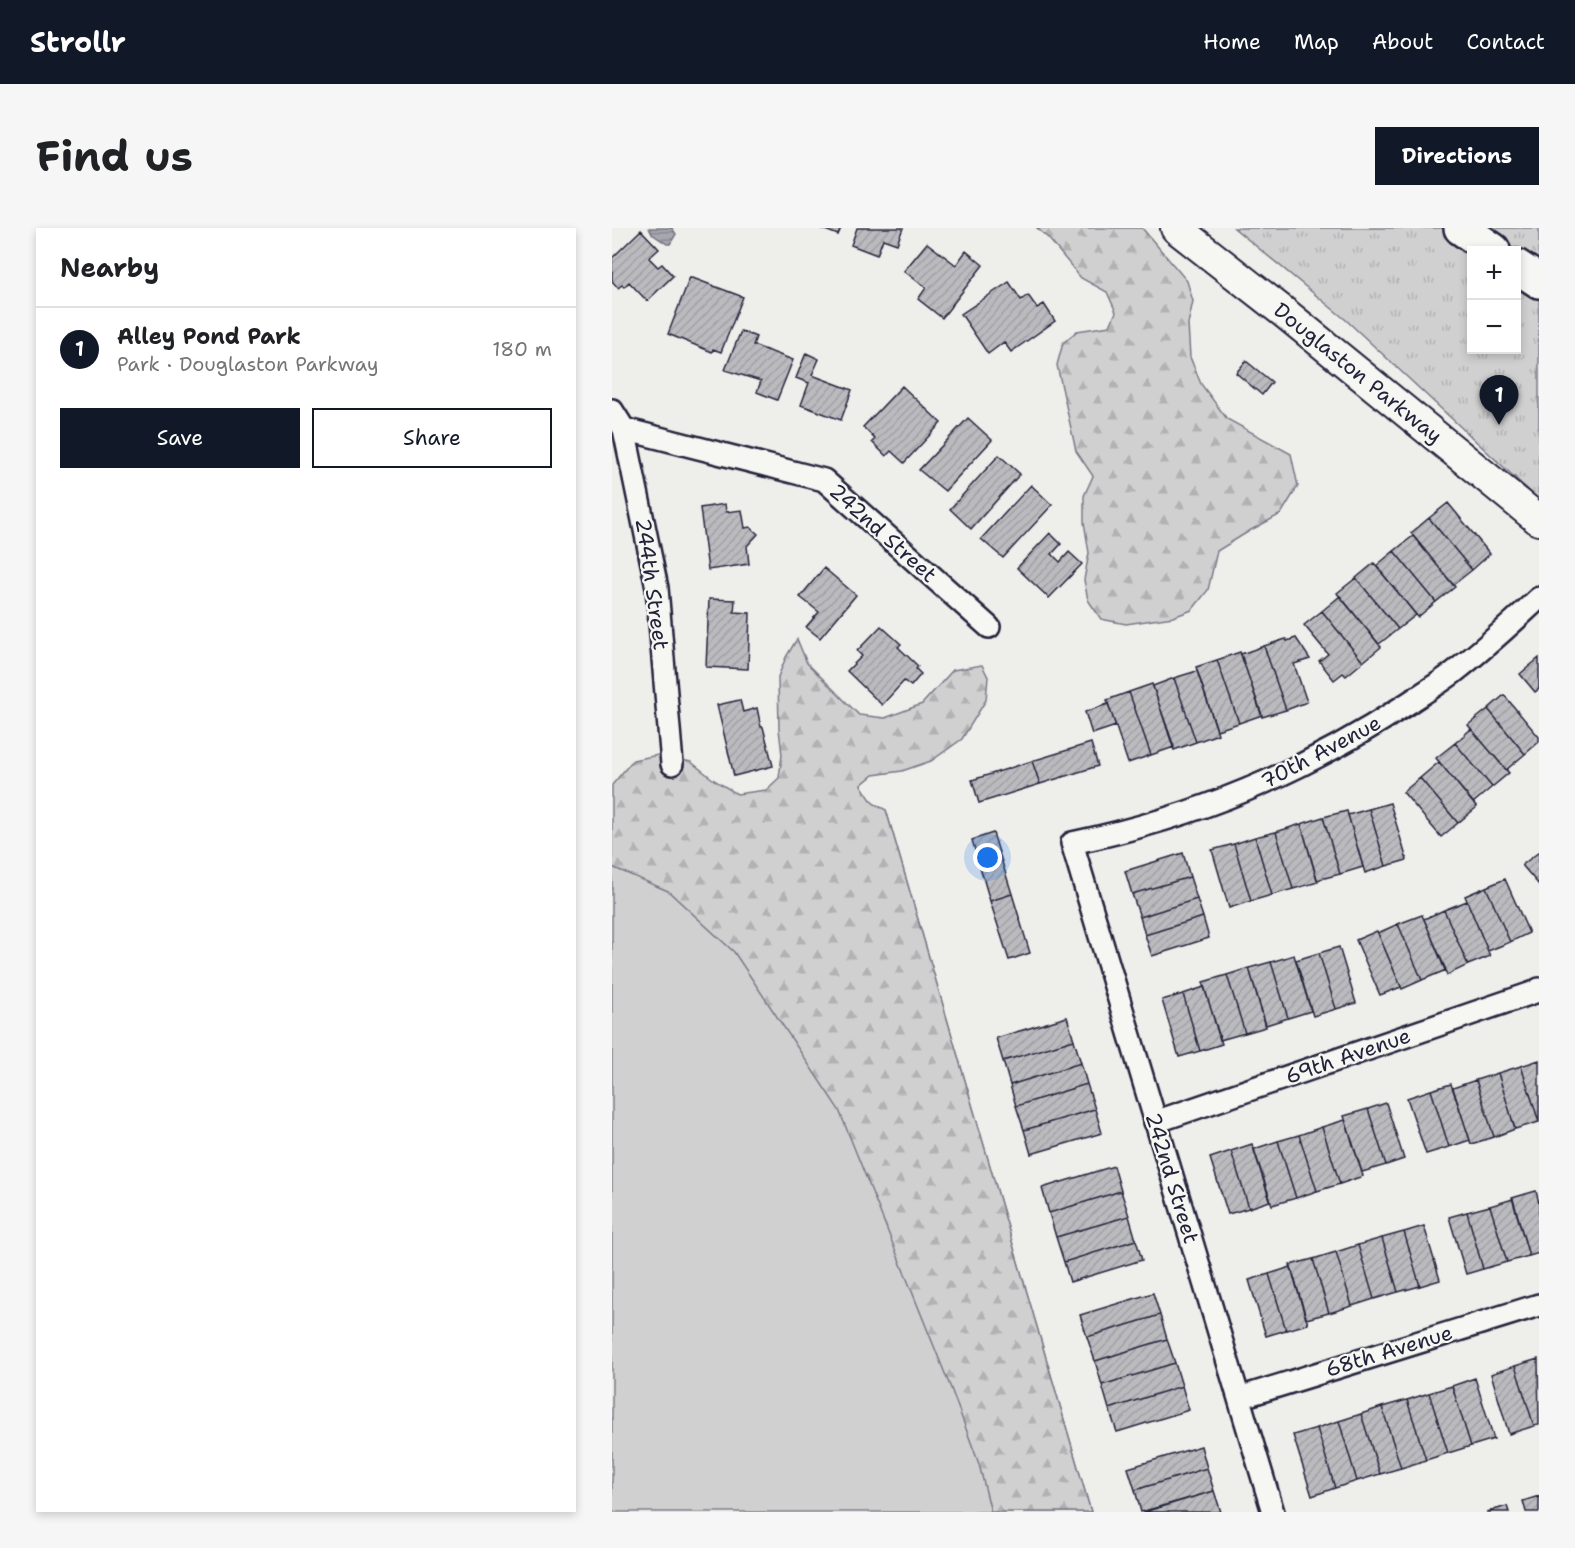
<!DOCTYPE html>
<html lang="en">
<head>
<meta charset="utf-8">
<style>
	:root { --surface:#fff; --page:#f6f6f6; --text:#202124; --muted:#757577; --line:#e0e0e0; --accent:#111827 }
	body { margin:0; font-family:"Shantell Sans",sans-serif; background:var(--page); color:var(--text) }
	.controls { position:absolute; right:18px; top:18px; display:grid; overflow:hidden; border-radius:0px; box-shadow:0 3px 9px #0003 }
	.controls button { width:54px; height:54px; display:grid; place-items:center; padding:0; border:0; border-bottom:2px solid var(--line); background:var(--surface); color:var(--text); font:30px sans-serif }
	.you { position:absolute; left:376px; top:630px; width:21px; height:21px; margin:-15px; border:4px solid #fff; border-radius:50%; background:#1a73e8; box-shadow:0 0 0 9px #1a73e833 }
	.badge { display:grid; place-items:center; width:39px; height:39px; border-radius:50%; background:var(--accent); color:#fff; font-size:20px; font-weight:700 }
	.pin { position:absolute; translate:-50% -50px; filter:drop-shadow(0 2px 3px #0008) }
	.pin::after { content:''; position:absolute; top:32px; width:21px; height:18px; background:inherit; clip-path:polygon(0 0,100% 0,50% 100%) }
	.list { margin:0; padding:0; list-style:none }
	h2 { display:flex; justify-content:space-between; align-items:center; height:78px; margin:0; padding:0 24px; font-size:26px }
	h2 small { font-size:20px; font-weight:400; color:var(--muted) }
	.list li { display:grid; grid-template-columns:39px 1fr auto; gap:18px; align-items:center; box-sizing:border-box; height:84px; padding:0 24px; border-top:2px solid var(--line) }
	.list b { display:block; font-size:22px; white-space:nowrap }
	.list p { margin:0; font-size:20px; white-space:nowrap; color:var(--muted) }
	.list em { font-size:20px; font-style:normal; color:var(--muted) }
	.actions { display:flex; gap:12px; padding:18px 24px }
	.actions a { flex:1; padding:14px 0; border:2px solid var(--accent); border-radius:0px; text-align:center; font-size:21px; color:var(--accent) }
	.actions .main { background:var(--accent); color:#fff }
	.map { position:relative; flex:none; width:927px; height:1284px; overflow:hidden; border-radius:0px }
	header { display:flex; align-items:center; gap:36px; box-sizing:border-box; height:84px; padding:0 30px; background:var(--accent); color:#fff }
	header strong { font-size:28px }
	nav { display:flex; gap:33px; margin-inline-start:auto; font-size:21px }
	.intro { display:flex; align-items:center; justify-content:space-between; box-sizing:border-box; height:144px; padding:0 36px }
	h1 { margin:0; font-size:42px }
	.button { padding:15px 27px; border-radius:0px; background:var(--accent); color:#fff; font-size:21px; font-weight:700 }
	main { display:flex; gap:36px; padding:0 36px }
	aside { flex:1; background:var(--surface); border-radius:0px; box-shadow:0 3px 9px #0003 }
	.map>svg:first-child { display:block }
	.green { fill:#d0d0d1; stroke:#797986; stroke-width:1.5 }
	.forest { fill:url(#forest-firs); stroke:#797986; stroke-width:1.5 }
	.park { fill:url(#park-tufts); stroke:#797986; stroke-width:1.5; fill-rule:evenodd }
	.water { fill:url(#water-rules); stroke:#727281; stroke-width:1.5 }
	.building { fill:url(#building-hatch); stroke:#22223b; stroke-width:1.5 }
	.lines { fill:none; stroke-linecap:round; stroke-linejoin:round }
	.minor-casing { stroke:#22223b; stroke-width:26 }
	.secondary-casing { stroke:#22223b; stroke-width:34 }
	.motorway-casing { stroke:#22223b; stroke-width:38 }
	.minor { stroke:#f6f6f2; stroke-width:21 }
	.secondary { stroke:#f6f6f2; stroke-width:30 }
	.motorway { stroke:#f6f6f2; stroke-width:33 }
	.labels { text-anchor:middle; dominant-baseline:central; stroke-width:4.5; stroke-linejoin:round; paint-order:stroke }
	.street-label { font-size:21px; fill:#22223b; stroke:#f6f6f2 }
</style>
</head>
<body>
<header>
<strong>Strollr</strong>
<nav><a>Home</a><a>Map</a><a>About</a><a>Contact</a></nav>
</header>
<div class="intro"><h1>Find us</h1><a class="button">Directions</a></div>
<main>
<aside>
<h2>Nearby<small></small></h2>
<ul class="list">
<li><span class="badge">1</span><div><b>Alley Pond Park</b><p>Park · Douglaston Parkway</p></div><em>180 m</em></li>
</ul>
<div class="actions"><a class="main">Save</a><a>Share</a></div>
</aside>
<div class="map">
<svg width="927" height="1284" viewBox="0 0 927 1284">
	<defs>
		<pattern id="forest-firs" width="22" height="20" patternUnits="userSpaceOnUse" patternTransform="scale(1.5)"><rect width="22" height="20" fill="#d0d0d1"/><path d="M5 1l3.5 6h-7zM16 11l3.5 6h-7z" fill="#b2b2b4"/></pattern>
		<pattern id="park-tufts" width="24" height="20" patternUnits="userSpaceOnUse" patternTransform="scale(1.5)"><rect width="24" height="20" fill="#d0d0d1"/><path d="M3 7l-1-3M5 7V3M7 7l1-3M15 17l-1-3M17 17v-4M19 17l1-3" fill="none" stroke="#b2b2b4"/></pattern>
		<pattern id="water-rules" width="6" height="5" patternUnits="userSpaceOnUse" patternTransform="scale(1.5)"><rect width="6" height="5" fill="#a7a7af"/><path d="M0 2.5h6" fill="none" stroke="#888890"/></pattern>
		<pattern id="building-hatch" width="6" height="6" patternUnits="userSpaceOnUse" patternTransform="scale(1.5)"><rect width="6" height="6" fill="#bbbbbf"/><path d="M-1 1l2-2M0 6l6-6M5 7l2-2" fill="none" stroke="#a0a0a5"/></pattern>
	</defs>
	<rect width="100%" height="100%" fill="#eeeeeb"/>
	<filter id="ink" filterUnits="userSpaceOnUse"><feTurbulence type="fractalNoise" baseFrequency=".0167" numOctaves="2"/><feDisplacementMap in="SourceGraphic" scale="12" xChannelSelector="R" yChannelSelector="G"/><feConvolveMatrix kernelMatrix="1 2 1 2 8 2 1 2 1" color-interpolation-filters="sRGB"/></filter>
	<g filter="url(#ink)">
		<path class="green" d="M 274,582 L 479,1284 L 0,1284 L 0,618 Z"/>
		<path class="forest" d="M 425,0 L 530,0 L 575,53 L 581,73 L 576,96 L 578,129 L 589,156 L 615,191 L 679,226 L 686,258 L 669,286 L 639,302 L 605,323 L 596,362 L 580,382 L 561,389 L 514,396 L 489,391 L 476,372 L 472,352 L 477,325 L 472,294 L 472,268 L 481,248 L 464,223 L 445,137 L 451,115 L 465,103 L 498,98 L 504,84 L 495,64 L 469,50 L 437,11 Z
			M 185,411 L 195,435 L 247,487 L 273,490 L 310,476 L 341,442 L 370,437 L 376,449 L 374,472 L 350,511 L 319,533 L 290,543 L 261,547 L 249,557 L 261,575 L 274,582 L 479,1284 L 379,1284 L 367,1236 L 340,1163 L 227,882 L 122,724 L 56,663 L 0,639 L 0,557 L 21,532 L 46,527 L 79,534 L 102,552 L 125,566 L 154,562 L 167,550 L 170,527 L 167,501 L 166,449 L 174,429 Z"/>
		<path class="park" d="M 622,0 L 927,0 L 927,272 L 734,92 ZM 860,22 L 904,22 L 904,122 L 860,122 Z"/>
		<path class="water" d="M 37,0 L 60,0 L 64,6 L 58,16 L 55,16 L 40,6 Z"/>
		<path class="building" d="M 208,0 L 229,0 L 226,7 Z
			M 245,0 L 291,0 L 285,16 L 271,11 L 265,27 L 239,17 Z
			M 29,2 L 47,21 L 37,30 L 46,39 L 50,36 L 61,48 L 35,73 L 17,54 L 12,59 L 10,57 L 6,60 L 0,53 L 0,30 Z
			M 315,15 L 344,37 L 354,23 L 371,37 L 330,90 L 306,71 L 314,60 L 292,43 Z
			M 78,49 L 131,69 L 109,124 L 101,121 L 100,124 L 56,106 Z
			M 397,54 L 409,72 L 416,67 L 425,80 L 432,76 L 443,93 L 399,124 L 392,114 L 376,126 L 349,86 Z
			M 129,103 L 144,109 L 141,117 L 181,132 L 165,172 L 145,164 L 149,153 L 113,142 Z
			M 194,125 L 207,131 L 200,147 L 240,162 L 229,192 L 189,177 L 197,155 L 184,150 Z
			M 634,133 L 660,154 L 650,167 L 624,145 Z
			M 290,158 L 329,195 L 292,235 L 279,223 L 274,228 L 260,214 L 263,211 L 251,199 Z
			M 356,190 L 380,212 L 333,263 L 307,242 Z
			M 387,227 L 408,246 L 359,301 L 338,281 Z
			M 419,257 L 440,277 L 391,330 L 369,311 Z
			M 836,275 L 878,326 L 860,342 L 817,290 Z
			M 113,276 L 114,284 L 130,282 L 133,300 L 138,299 L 146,306 L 135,318 L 137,336 L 96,342 L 88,280 Z
			M 817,290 L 860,342 L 841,357 L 799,305 Z
			M 438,305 L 449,316 L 440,326 L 448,334 L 457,324 L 470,336 L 437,370 L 405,340 Z
			M 801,308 L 843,359 L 824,374 L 782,323 Z
			M 782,323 L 824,374 L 806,389 L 764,338 Z
			M 762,335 L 804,387 L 786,401 L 744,350 Z
			M 212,340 L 244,367 L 208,410 L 194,399 L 207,384 L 188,369 Z
			M 744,350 L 786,401 L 767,416 L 725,365 Z
			M 728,368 L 769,419 L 751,434 L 710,383 Z
			M 97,371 L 123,372 L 122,384 L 138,385 L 136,441 L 94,439 Z
			M 710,383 L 751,434 L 734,448 L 731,445 L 722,452 L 707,433 L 716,426 L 692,397 Z
			M 269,398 L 289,416 L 286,419 L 306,438 L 304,441 L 309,446 L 299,458 L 292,453 L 270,477 L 235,443 L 250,428 L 245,423 Z
			M 684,410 L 698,431 L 682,436 L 695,474 L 674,482 L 652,418 L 674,411 L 675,413 Z
			M 652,418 L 674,482 L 650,489 L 629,426 Z
			M 628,424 L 650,487 L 627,495 L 605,432 Z
			M 927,430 L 927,461 L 923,464 L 908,446 Z
			M 605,432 L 627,495 L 605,502 L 584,439 Z
			M 585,443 L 606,506 L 584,514 L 562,450 Z
			M 562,450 L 584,514 L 562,522 L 541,458 Z
			M 540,456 L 562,519 L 539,527 L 517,464 Z
			M 517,464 L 539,527 L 516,535 L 495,472 Z
			M 892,467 L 927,509 L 927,514 L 913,526 L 876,481 Z
			M 128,472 L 131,484 L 145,480 L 149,499 L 151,499 L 161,538 L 122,548 L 105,477 Z
			M 496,476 L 504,498 L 480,506 L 473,484 Z
			M 876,481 L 913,526 L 894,542 L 856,497 Z
			M 859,501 L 897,545 L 880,559 L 843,515 Z
			M 479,515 L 486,538 L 428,556 L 420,533 Z
			M 843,515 L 880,559 L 861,575 L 824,530 Z
			M 420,533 L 428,556 L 367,575 L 360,552 Z
			M 827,534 L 865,579 L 846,595 L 808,550 Z
			M 808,550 L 846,595 L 829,609 L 791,564 Z
			M 778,575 L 795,632 L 774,638 L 757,581 Z
			M 757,581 L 774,638 L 753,645 L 736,587 Z
			M 735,583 L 751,639 L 728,646 L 711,589 Z
			M 711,589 L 728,646 L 705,652 L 689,596 Z
			M 689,596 L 706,654 L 681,661 L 664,604 Z
			M 664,604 L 681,661 L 660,667 L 643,609 Z
			M 381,605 L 400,666 L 378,673 L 360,612 Z
			M 643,609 L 660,667 L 639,673 L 622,616 Z
			M 622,616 L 639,673 L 617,680 L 600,622 Z
			M 927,624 L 927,657 L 910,637 Z
			M 571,625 L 578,649 L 520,666 L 513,643 Z
			M 578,649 L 585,671 L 528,689 L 520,666 Z
			M 893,651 L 917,705 L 898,714 L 874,659 Z
			M 874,659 L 898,714 L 876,723 L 853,668 Z
			M 400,666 L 418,725 L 397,732 L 378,673 Z
			M 585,671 L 591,689 L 533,707 L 528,689 Z
			M 855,673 L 878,728 L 856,737 L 832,682 Z
			M 832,682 L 856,737 L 835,747 L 812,691 Z
			M 810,687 L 834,742 L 810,752 L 786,696 Z
			M 591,689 L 597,710 L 540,728 L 533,707 Z
			M 786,696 L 810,752 L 790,761 L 766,705 Z
			M 765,703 L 789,759 L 768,767 L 744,712 Z
			M 727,719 L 744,775 L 724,781 L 707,725 Z
			M 707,725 L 724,781 L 701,788 L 684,732 Z
			M 682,727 L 699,783 L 676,790 L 659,734 Z
			M 659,734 L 676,790 L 654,797 L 637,740 Z
			M 637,740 L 654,799 L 633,805 L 615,747 Z
			M 615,747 L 633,805 L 608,812 L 591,754 Z
			M 592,759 L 610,816 L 588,823 L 571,766 Z
			M 571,766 L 588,823 L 567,829 L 550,772 Z
			M 455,789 L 462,812 L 391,833 L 384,810 Z
			M 462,812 L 469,835 L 398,857 L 391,833 Z
			M 927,832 L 927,894 L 909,838 Z
			M 469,835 L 475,856 L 404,878 L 398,857 Z
			M 909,838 L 927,894 L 903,901 L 886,845 Z
			M 886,845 L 903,901 L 882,909 L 864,852 Z
			M 864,852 L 882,909 L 859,916 L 841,860 Z
			M 475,856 L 483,881 L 412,902 L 404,878 Z
			M 839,856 L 858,912 L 837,919 L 819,862 Z
			M 819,862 L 837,919 L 814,926 L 795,870 Z
			M 774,875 L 792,931 L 774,937 L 756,881 Z
			M 483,881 L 490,905 L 419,926 L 412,902 Z
			M 756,881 L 774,937 L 750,944 L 732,888 Z
			M 733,892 L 751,948 L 728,956 L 710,899 Z
			M 710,899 L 728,956 L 705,963 L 687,907 Z
			M 687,907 L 705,963 L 684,970 L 666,913 Z
			M 666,913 L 684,970 L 660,977 L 642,921 Z
			M 640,916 L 658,973 L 637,980 L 619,923 Z
			M 619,923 L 637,980 L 616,986 L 598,930 Z
			M 502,938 L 509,963 L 437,985 L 430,960 Z
			M 509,963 L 517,988 L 444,1009 L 437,985 Z
			M 924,963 L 927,975 L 927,1025 L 917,1028 L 900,970 Z
			M 901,971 L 917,1028 L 895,1034 L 878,978 Z
			M 878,978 L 895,1034 L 871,1041 L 855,984 Z
			M 855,984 L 871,1041 L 854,1046 L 837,989 Z
			M 517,988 L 524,1012 L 452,1034 L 444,1009 Z
			M 812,998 L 828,1052 L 808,1058 L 792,1004 Z
			M 792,1004 L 808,1058 L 786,1064 L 770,1010 Z
			M 770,1010 L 786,1064 L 762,1071 L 746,1017 Z
			M 524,1012 L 530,1032 L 458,1054 L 452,1034 Z
			M 746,1017 L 762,1071 L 740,1078 L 724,1024 Z
			M 724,1024 L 740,1078 L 717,1085 L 701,1031 Z
			M 701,1031 L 717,1085 L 694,1091 L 678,1037 Z
			M 679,1039 L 696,1096 L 674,1102 L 657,1046 Z
			M 657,1046 L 674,1102 L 654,1108 L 637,1052 Z
			M 541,1065 L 548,1087 L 475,1109 L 468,1087 Z
			M 548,1087 L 555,1111 L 483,1133 L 475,1109 Z
			M 555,1111 L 563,1135 L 490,1157 L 483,1133 Z
			M 926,1131 L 927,1197 L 922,1198 L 903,1138 Z
			M 563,1135 L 570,1158 L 497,1181 L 490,1157 Z
			M 903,1138 L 922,1198 L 897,1206 L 879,1146 Z
			M 863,1150 L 882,1211 L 859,1218 L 840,1158 Z
			M 570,1158 L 577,1182 L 505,1204 L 497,1181 Z
			M 840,1158 L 859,1218 L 836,1225 L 817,1165 Z
			M 817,1165 L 836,1225 L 814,1232 L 795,1172 Z
			M 795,1172 L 814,1232 L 789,1240 L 770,1179 Z
			M 770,1179 L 789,1240 L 768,1246 L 749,1186 Z
			M 749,1186 L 768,1246 L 745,1253 L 727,1193 Z
			M 727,1193 L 745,1253 L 723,1260 L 705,1200 Z
			M 705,1200 L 723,1260 L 700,1268 L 681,1207 Z
			M 589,1218 L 595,1240 L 523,1262 L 516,1240 Z
			M 595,1240 L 602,1263 L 529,1284 L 523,1262 Z
			M 602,1263 L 609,1284 L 532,1284 Z
			M 927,1268 L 927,1284 L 914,1284 L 911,1273 Z
			M 895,1278 L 897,1284 L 875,1284 Z"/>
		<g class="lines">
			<g class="minor-casing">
				<path id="minor" d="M 0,182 L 12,201 L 45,360 L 60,536
					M 12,201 L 212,252 L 377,399
					M 543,894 L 923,764 L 927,761
					M 627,1170 L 927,1077
					M 661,1284 L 460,615 C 585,589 688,546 795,476 C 810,466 826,456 841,445 C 871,422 899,396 927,370"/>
			</g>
			<g class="secondary-casing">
				<path id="secondary" d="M 564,0 L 674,86 L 927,292"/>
			</g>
			<g class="motorway-casing">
				<path id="motorway" d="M 849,0 L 881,22
					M 904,38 L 927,53"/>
			</g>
			<use href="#minor" class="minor"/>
			<use href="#secondary" class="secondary"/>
			<use href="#motorway" class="motorway"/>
		</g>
	</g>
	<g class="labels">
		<g class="street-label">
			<text transform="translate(746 145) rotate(39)">Douglaston Parkway</text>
			<text transform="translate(271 305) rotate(42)">242nd Street</text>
			<text transform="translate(40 356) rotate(82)">244th Street</text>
			<text transform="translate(709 524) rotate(-28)">70th Avenue</text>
			<text transform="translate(736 828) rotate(-19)">69th Avenue</text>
			<text transform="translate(560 950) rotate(73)">242nd Street</text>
			<text transform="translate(777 1123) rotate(-17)">68th Avenue</text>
		</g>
	</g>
</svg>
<div class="controls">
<button>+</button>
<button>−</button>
</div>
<div class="you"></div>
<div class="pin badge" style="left:887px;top:197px">1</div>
</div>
</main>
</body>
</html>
